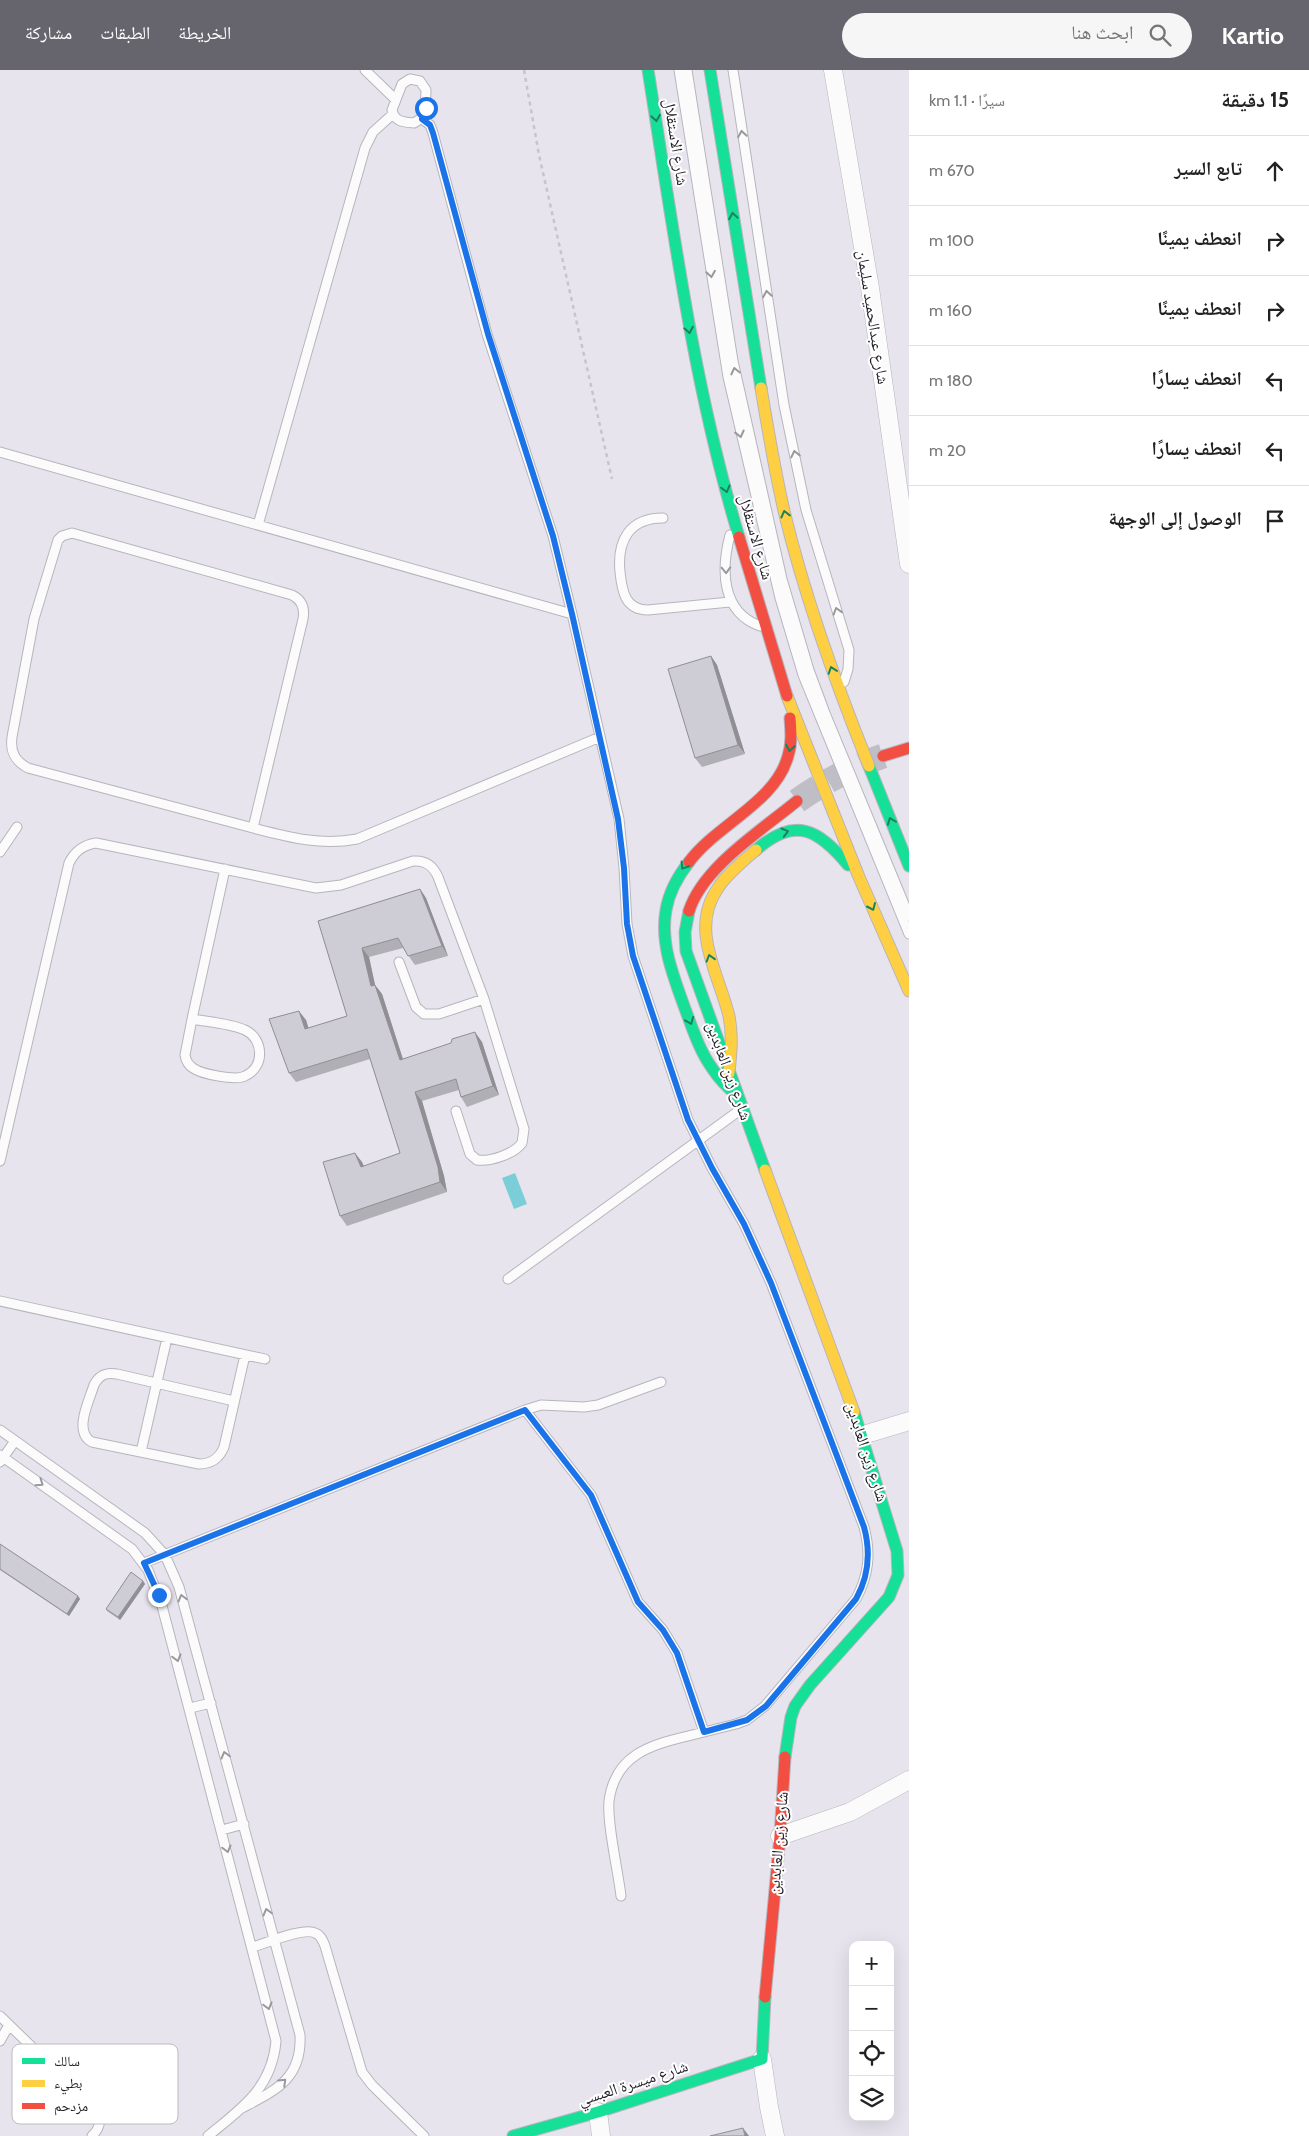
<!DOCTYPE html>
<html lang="ar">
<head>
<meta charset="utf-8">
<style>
	:root { --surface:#fff; --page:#f6f6f6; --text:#222; --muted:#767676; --line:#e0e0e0; --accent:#66646c }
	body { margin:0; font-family:Cabin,"Noto Naskh Arabic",sans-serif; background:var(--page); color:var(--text); direction:rtl }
	.controls { position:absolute; right:15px; bottom:15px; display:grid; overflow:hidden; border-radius:10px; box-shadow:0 5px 20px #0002 }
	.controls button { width:45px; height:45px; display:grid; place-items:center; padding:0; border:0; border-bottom:1px solid var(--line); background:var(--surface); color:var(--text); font:25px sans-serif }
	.stop { position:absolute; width:15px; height:15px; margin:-11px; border:4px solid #1a73e8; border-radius:50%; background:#fff }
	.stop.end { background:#1a73e8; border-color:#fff; box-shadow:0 1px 5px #0008 }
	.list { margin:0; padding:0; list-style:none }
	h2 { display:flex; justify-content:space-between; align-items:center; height:65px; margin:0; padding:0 20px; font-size:21px }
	h2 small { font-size:16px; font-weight:400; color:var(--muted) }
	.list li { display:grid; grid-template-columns:32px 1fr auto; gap:15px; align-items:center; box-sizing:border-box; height:70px; padding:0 20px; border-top:1px solid var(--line) }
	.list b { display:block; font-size:19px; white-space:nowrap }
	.list em { font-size:16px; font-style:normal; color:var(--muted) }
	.icon { flex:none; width:28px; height:28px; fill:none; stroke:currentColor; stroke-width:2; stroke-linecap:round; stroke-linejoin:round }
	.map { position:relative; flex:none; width:909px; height:2066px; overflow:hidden; direction:ltr }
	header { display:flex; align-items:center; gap:30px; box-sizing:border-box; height:70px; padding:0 25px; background:var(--accent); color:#fff }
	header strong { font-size:24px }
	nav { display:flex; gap:28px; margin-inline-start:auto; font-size:18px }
	.search { width:350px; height:45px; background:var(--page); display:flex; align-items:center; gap:12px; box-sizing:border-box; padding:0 18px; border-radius:28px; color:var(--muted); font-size:19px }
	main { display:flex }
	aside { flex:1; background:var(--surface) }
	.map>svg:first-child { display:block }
	.water { fill:#7bced8 }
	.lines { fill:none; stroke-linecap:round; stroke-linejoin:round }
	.secondary-tunnel { stroke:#bfbdc6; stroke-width:25; stroke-dasharray:25 12; stroke-linecap:butt }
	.lane-casing { stroke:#b7b5bc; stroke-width:11 }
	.street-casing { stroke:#b7b5bc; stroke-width:19 }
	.fast-casing { stroke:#b7b5bc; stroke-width:13 }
	.slow-casing { stroke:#b7b5bc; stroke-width:13 }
	.jam-casing { stroke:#b7b5bc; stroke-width:13 }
	.path { stroke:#c6c5c9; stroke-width:2.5; stroke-dasharray:4 4; stroke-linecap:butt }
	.lane { stroke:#fbfbfc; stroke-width:9 }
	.street { stroke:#fbfbfc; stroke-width:18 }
	.fast { stroke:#16e098; stroke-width:11 }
	.slow { stroke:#ffcf43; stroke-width:11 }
	.jam { stroke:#f24e42; stroke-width:11 }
	.wall { fill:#b1afb6 }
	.shaded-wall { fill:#908f94 }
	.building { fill:#ceccd4; stroke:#908f94 }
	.oneway { stroke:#1c805f }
	.oneway2 { stroke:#99989c }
	.route { stroke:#1a73e8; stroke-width:6 }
	.labels { text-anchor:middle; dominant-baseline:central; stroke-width:4; stroke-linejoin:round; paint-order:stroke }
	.street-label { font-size:16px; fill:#211f26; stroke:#fff }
	.key { fill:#fff; stroke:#bcbcbe; stroke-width:1 }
	.key-label { font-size:14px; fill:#211f26 }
</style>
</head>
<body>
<header>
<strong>Kartio</strong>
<div class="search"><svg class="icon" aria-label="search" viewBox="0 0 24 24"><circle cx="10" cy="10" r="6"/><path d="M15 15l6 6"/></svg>ابحث هنا</div>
<nav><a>الخريطة</a><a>الطبقات</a><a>مشاركة</a></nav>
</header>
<main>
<aside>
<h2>15 دقيقة<small>سيرًا · 1.1 km</small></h2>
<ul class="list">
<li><svg class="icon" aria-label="ahead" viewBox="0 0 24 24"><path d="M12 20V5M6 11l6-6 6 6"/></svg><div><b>تابع السير</b></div><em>670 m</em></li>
<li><svg class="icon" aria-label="right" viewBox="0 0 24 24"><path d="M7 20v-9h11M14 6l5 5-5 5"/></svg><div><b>انعطف يمينًا</b></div><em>100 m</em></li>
<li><svg class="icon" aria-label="right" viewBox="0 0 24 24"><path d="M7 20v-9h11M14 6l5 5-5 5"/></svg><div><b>انعطف يمينًا</b></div><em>160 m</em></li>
<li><svg class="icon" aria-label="left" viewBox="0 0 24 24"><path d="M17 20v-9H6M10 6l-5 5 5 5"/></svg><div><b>انعطف يسارًا</b></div><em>180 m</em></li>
<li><svg class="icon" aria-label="left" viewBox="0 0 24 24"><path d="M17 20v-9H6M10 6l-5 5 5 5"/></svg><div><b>انعطف يسارًا</b></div><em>20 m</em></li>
<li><svg class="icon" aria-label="arrive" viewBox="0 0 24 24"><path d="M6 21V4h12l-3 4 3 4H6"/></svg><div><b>الوصول إلى الوجهة</b></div></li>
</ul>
</aside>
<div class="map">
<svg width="909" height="2066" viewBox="0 0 909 2066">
	<rect width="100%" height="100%" fill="#e7e4ee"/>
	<path class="water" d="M 515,1103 L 527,1134 L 514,1139 L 502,1108 Z"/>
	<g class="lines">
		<path class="secondary-tunnel" d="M 797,731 C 824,712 852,697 883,686"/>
		<g class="lane-casing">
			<path id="lane" d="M 365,0 L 395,29
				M 679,0 L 728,307 L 780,528 L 803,605 L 909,864
				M 687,0 L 733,291 L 782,509 L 809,600 L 825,643 L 909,846
				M 733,0 L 784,335 L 806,440 L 849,580 L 848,599 L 844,612
				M 410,9 L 420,11 L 426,20 L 425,46 L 414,53 C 403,52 395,52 392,40 L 402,14 Z
				M 422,49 L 430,55 L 433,63 L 487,264 L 553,466 L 572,544 L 619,749 L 624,798 L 627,854 L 633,886 L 688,1050 L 712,1098 L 744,1154 L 771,1213 L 864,1457 C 871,1483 869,1505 856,1529 L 765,1636 L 747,1650 L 736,1654 C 720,1658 704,1662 688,1666 C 650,1675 615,1685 609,1731 C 607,1755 618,1800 621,1826
				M 0,382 L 572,544
				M 663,448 C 629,448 617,471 620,502 C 622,521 625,540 648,540 L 730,532
				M 258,455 L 365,78 L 373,62 L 393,44
				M 72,463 L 292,525 C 302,530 305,538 303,549 L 253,758 L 28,698 C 15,691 10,682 12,667 L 34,549 L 58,470 L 62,466 Z
				M 730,465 C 721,499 721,542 760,556
				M 253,758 C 288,767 321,776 357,769 L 600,667
				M 0,782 L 17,757
				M 399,892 L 416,937 L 424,944 L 439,944 L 484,929
				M 192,949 C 208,952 229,953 245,960 C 264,969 265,997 245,1006 C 236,1011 201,1004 193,998 C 188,995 186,991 185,985 Z
				M 192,949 L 225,799
				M 0,1091 L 69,793 C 75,781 83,775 96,773 L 316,818 L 341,815 L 413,791 C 425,790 433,795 438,807 L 484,929 L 524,1059 L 522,1073 C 514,1084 490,1092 477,1090 L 470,1084 L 456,1041
				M 508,1209 L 740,1040
				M 0,1231 L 265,1289
				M 234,1331 L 117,1304 C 106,1302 99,1305 94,1315 C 89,1331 73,1362 92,1372 L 199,1394 C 211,1394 219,1389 224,1377 L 245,1285
				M 525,1340 L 591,1425 L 638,1532 L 663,1560 L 677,1583 L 704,1662
				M 0,1360 L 145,1463 L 165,1485 L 179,1517 L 300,1965 C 302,2009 276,2020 242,2038
				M 141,1382 L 167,1268
				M 0,1385 L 132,1479 L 148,1500 L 162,1536 L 276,1971 C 272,2018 242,2038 208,2066
				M 0,1392 L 15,1371
				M 144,1493 L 525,1340 L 541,1335 L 584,1337 L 598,1335 L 661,1312
				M 190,1638 L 211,1633
				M 222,1760 L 244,1754
				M 253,1877 C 266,1873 304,1857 315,1863 C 321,1865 323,1871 325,1876 L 362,2002 L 372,2015 L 424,2066
				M 0,1946 L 98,2041 C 101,2052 100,2058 92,2066
				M 0,1971 L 9,1955"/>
		</g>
		<g class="street-casing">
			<path id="street" d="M 833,0 L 870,218 L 909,494
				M 863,1365 L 909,1351
				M 780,1766 L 850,1742 L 909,1710
				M 762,1989 L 769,2037 L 775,2066
				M 598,2042 L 601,2066"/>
		</g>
		<g class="fast-casing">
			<path id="fast" d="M 648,0 C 673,157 693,314 739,467
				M 710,0 L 761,318
				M 869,696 L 909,796
				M 756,780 C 795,746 818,759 848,795
				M 689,792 C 678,806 669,822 666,840 C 660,873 673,905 684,936 C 692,957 699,980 712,998 C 719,1009 728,1018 738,1026
				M 689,841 L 685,862 L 686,881 L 765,1100
				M 785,1687 L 791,1647 L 795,1636 L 810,1615 L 889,1527 L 898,1505 L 897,1481 L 854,1342
				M 513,2066 L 598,2042 L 762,1989 L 765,1927"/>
		</g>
		<g class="slow-casing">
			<path id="slow" d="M 761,318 C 768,360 775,403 785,445 C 806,531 836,614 869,696
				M 787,626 L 859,807 L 909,921
				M 729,1003 C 731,983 733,966 729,946 C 719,904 689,859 718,818 C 727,804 743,791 756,780
				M 765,1100 L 854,1342"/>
		</g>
		<g class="jam-casing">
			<path id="jam" d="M 739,467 L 787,626
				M 883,686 L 909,678
				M 689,792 C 716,755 776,732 788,686 C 792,674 791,661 790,648
				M 689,841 C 703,797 762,760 797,731
				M 765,1927 L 780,1766 L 785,1687"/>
		</g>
		<path class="path" d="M 524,0 L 539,85 L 612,409"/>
		<use href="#lane" class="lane"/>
		<use href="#street" class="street"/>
		<use href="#fast" class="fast"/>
		<use href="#slow" class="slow"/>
		<use href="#jam" class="jam"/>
	</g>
	<path class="wall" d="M 711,586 L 717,595 L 745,684 L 702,697 L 695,688 Z
		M 420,819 L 426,828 L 448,886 L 415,895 L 403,878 L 369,887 L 375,915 L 382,924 L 403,989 L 482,972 L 499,1025 L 467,1037 L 461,1027 L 459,1020 L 422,1031 L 444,1106 L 447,1122 L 347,1156 L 340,1146 L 362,1092 L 364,1096 L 400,1083 L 370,989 L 296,1012 L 289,1003 L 306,950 L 308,958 L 347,946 L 318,851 Z
		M 0,1474 L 80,1529 L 69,1546 L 0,1500 Z
		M 143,1511 L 145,1514 L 120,1550 L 107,1541 L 106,1539 Z"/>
	<path class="shaded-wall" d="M 711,586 L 717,595 L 745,684 L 738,675 Z
		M 420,819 L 426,828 L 448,886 L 442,876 Z
		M 362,878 L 369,887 L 375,915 L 382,924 L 406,999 L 400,990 L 371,916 Z
		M 299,941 L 306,950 L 312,969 L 305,959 Z
		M 475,962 L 482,972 L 499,1025 L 493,1016 Z
		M 415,1022 L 422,1031 L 444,1106 L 447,1122 L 440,1112 Z
		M 355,1083 L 362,1092 L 368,1107 L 361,1097 Z
		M 143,1511 L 145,1514 L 120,1550 L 118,1547 Z
		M 78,1526 L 80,1529 L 69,1546 L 67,1544 Z
		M 743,2058 L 749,2066 L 745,2066 Z"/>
	<path class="building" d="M 711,586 L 738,675 L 695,688 L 668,599 Z
		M 420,819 L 442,876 L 408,886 L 398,868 L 362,878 L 371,916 L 375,915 L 400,990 L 451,973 L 452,969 L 475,962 L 493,1016 L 461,1027 L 456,1009 L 415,1022 L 438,1097 L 440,1112 L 340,1146 L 323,1092 L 355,1083 L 361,1097 L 400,1083 L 367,979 L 289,1003 L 269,949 L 299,941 L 305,959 L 347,946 L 318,851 Z
		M 0,1474 L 78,1526 L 67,1544 L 0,1499 Z
		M 131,1502 L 143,1511 L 118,1547 L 106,1539 Z
		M 743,2058 L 745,2066 L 710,2066 Z"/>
	<defs><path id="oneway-chevron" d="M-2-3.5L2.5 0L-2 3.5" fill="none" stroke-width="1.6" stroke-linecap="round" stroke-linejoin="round" transform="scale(1.25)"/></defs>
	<g class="oneway">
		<use href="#oneway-chevron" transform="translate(656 48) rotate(81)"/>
		<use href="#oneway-chevron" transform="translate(733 146) rotate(-99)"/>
		<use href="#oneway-chevron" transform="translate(689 260) rotate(80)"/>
		<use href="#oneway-chevron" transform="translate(726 419) rotate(75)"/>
		<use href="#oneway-chevron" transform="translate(785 444) rotate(-104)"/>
		<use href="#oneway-chevron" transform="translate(832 600) rotate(-109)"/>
		<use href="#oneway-chevron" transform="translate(790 678) rotate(100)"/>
		<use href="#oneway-chevron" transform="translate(891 751) rotate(-111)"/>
		<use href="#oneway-chevron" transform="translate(785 762) rotate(-16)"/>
		<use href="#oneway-chevron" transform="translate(684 796) rotate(122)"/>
		<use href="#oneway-chevron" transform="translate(872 837) rotate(66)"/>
		<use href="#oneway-chevron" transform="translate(710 888) rotate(-107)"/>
		<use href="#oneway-chevron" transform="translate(690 951) rotate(68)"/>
	</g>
	<g class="oneway2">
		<use href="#oneway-chevron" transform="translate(742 64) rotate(-99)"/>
		<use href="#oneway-chevron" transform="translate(711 204) rotate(81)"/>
		<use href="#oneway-chevron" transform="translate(767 224) rotate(-99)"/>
		<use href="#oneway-chevron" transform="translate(735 301) rotate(-103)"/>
		<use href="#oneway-chevron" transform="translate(740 364) rotate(76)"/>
		<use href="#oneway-chevron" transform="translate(795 384) rotate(-102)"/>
		<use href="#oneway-chevron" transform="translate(726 500) rotate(88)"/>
		<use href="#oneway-chevron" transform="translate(837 541) rotate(-107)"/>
		<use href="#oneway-chevron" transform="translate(40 1413) rotate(35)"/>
		<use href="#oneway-chevron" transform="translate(182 1528) rotate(-105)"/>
		<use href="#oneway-chevron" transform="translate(177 1588) rotate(75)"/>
		<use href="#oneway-chevron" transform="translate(225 1685) rotate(-105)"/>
		<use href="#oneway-chevron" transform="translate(227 1779) rotate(75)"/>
		<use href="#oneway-chevron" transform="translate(267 1842) rotate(-105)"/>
		<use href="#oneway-chevron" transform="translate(268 1936) rotate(75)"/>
		<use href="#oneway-chevron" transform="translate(283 2012) rotate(-44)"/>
	</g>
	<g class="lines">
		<path class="route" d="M 159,1525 L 144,1493 L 525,1340 L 591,1425 L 638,1532 L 663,1560 L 677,1583 L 704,1662 L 747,1650 L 766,1636 L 856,1529 C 869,1506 871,1483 864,1457 L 771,1213 L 744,1154 L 712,1098 L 688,1050 L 633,886 L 627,854 L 624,798 L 618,749 L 572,544 L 553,466 L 488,264 L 433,63 L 430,55 L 422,49 L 426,38"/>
	</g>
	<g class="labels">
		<g class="street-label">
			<text transform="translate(676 72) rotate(81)">شارع الاستقلال</text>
			<text transform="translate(873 247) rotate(81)">شارع عبدالحميد سليمان</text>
			<text transform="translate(756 467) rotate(74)">شارع الاستقلال</text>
			<text transform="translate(729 1001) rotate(70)">شارع زين العابدين</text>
			<text transform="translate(867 1382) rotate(72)">شارع زين العابدين</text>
			<text transform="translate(778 1773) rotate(-85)">شارع زين العابدين</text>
			<text transform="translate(633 2013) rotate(-18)">شارع ميسرة العبسي</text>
		</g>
	</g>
	<rect x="12" y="1974" width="166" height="80" rx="8" class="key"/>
	<rect x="22" y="1988" width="23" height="6" fill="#16e098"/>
	<rect x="22" y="2010" width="23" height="7" fill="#ffcf43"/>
	<rect x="22" y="2033" width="23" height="6" fill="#f24e42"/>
	<g class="key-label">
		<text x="54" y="1996">سالك</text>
		<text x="54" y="2018">بطيء</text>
		<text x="54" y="2041">مزدحم</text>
	</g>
</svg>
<div class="controls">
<button>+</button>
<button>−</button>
<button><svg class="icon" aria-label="locate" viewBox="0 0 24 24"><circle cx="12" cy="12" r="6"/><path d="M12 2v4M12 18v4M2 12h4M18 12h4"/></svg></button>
<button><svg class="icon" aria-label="layers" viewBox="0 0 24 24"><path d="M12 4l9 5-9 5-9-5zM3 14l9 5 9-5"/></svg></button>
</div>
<div class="stop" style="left:426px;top:38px"></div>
<div class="stop end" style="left:159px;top:1525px"></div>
</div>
</main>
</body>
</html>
